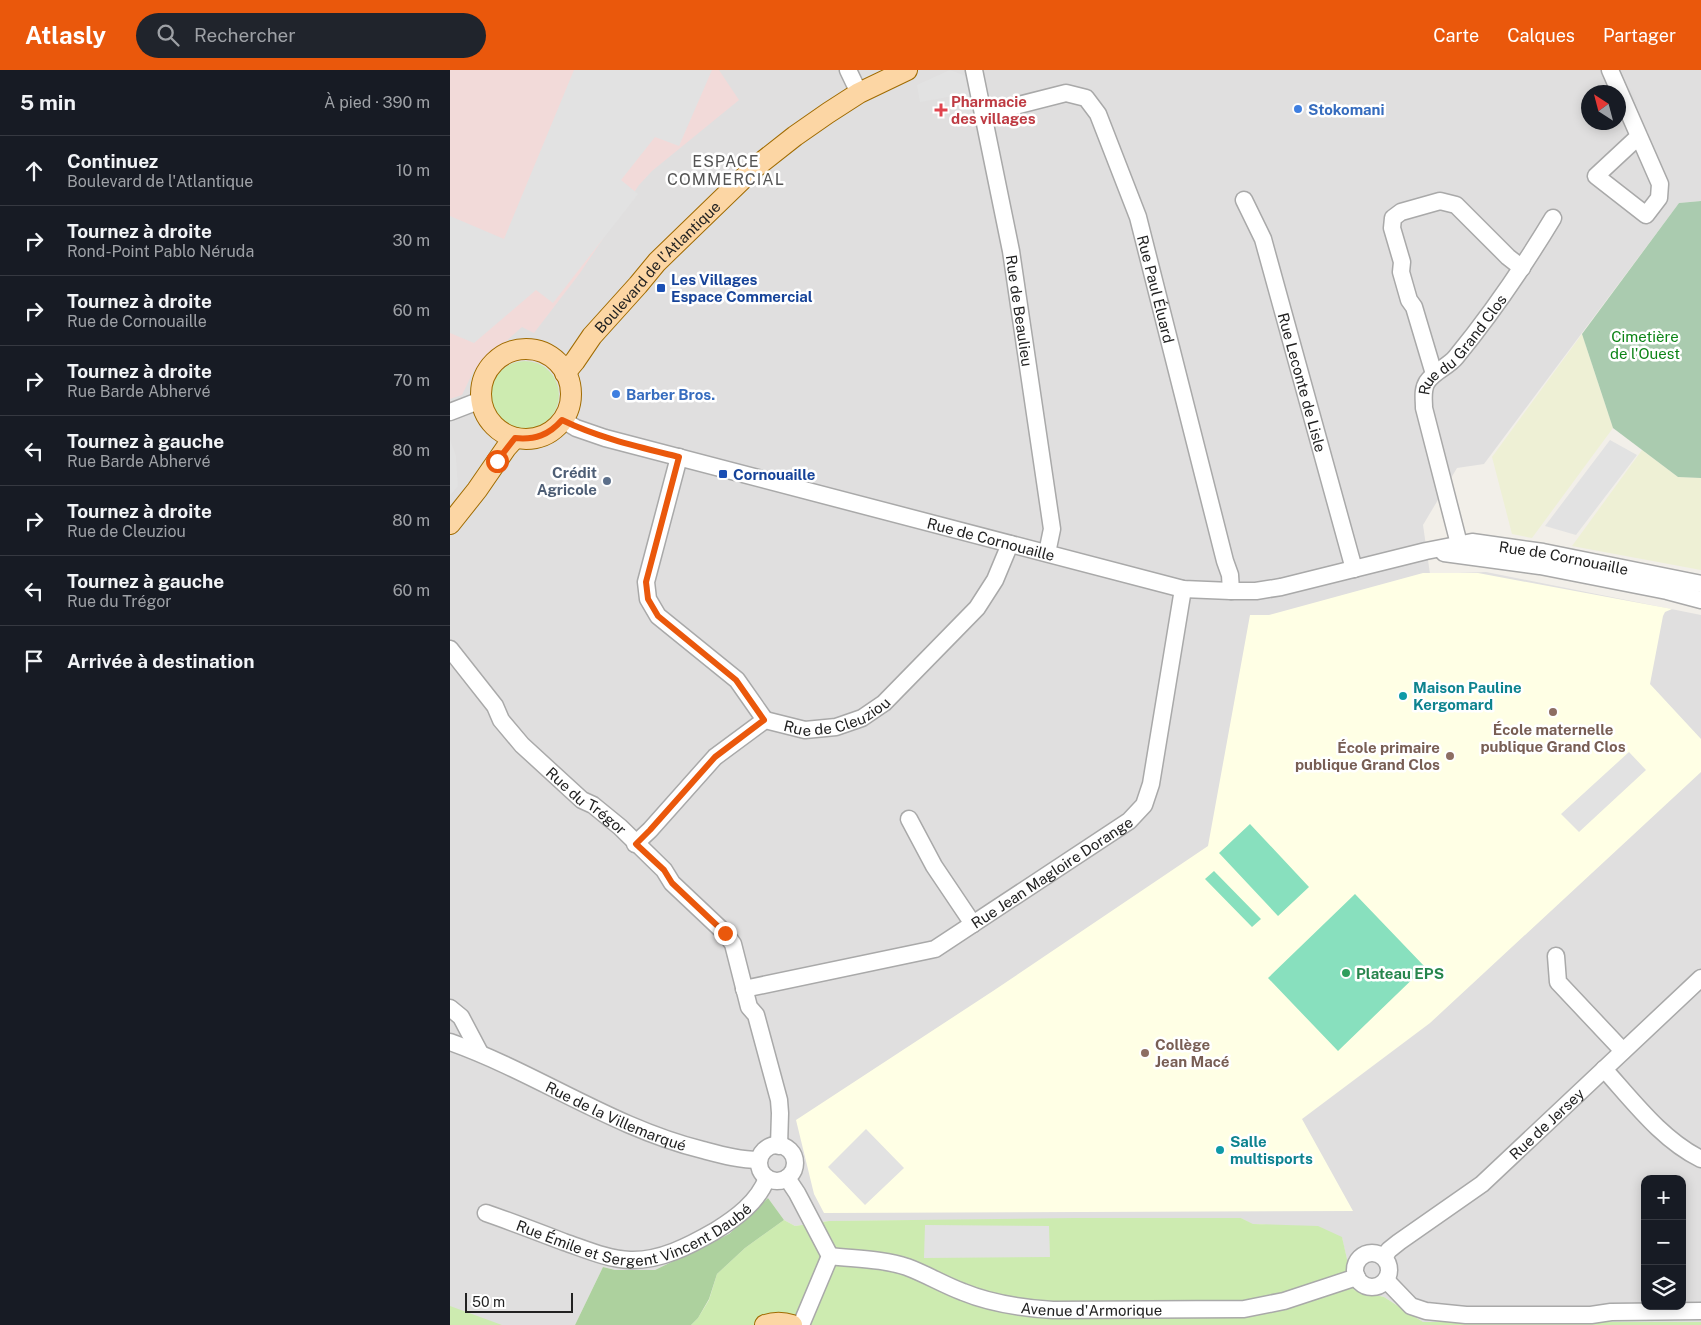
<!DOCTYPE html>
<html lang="fr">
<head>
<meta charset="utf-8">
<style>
	:root { --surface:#171b24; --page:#20242c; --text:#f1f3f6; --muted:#9ea1a6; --line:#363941; --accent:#ea580c }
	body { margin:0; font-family:"Public Sans",sans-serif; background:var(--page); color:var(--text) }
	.controls { position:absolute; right:15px; bottom:15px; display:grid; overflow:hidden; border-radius:10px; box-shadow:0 2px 12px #0003 }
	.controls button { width:45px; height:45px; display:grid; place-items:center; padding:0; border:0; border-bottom:1px solid var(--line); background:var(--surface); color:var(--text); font:25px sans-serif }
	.compass { position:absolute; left:1131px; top:15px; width:45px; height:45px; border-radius:50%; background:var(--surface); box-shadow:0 2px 12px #0003; rotate:324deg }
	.scale { position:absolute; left:15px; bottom:12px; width:108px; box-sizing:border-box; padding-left:5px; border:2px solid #222; border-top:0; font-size:14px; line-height:18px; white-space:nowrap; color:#222; -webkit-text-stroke:4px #fff; paint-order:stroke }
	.stop { position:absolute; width:15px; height:15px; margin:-11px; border:4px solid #ea580c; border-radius:50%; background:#fff }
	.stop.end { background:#ea580c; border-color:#fff; box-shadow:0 1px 5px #0008 }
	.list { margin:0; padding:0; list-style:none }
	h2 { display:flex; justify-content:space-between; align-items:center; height:65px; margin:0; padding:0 20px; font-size:21px }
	h2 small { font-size:16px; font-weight:400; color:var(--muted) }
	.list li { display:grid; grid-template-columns:32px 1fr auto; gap:15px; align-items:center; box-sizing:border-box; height:70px; padding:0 20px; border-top:1px solid var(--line) }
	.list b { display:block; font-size:19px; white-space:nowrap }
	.list p { margin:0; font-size:16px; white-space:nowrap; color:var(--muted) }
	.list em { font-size:16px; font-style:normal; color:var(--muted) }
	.icon { flex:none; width:28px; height:28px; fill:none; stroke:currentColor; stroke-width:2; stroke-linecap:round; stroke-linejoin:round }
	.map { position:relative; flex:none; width:1251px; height:1255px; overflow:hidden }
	header { display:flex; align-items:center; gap:30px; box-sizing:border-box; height:70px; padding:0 25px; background:var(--accent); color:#fff }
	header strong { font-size:24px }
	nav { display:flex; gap:28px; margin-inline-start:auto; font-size:18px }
	.search { width:350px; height:45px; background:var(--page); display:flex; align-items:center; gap:12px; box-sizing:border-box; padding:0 18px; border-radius:28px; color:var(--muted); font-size:19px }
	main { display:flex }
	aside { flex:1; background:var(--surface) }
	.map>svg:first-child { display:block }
	.residential { fill:#e0dfdf; fill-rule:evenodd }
	.commercial { fill:#f2dad9 }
	.education { fill:#ffffe5 }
	.farmland { fill:#eef0d5 }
	.grass { fill:#cdebb0 }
	.forest { fill:#add19e }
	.cemetery { fill:#aacbaf }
	.pitch { fill:#88e0be }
	.parking { fill:#e2e2e2 }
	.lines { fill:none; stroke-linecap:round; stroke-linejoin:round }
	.minor-casing { stroke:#a9a9a9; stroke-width:19 }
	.major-casing { stroke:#a06b00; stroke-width:22 }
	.minor { stroke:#fff; stroke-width:16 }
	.major { stroke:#fcd6a4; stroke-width:20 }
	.route { stroke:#ea580c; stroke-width:6 }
	.shop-dot { fill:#3f7fe0; stroke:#fff; stroke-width:2 }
	.health-dot { fill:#e0444e; stroke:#fff; stroke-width:2 }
	.transit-dot { fill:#1a4fb4; stroke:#fff; stroke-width:2 }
	.service-dot { fill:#5c6f8a; stroke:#fff; stroke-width:2 }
	.culture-dot { fill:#0f9aa8; stroke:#fff; stroke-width:2 }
	.education-dot { fill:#8d6e63; stroke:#fff; stroke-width:2 }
	.leisure-dot { fill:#2e9e5b; stroke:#fff; stroke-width:2 }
	.labels { text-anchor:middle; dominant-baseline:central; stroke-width:5; stroke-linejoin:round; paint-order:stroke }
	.health-label { font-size:15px; font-weight:bold; fill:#be3a42; stroke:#fff; text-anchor:start }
	.shop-label { font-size:15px; font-weight:bold; fill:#366cbe; stroke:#fff; text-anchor:start }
	.street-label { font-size:15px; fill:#222; stroke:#fff }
	.transit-label { font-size:15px; font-weight:bold; fill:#164399; stroke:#fff; text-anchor:start }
	.park-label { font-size:15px; fill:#0c8416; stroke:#fff }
	.service-label { font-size:15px; font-weight:bold; fill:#4e5e75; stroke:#fff; text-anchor:end }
	.culture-label { font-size:15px; font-weight:bold; fill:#0d838f; stroke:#fff; text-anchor:start }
	.education-label { font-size:15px; font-weight:bold; fill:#785e54; stroke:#fff }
	.leisure-label { font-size:15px; font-weight:bold; fill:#27864d; stroke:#fff; text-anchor:start }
	.neighbourhood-label { font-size:16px; letter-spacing:1px; fill:#555; stroke:#fff }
</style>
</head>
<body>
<header>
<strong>Atlasly</strong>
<div class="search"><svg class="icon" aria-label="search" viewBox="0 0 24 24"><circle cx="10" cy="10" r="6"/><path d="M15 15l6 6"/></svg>Rechercher</div>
<nav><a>Carte</a><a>Calques</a><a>Partager</a></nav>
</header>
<main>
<aside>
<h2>5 min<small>À pied · 390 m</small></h2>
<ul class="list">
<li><svg class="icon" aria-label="ahead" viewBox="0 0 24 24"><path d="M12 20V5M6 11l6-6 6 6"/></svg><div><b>Continuez</b><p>Boulevard de l'Atlantique</p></div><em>10 m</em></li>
<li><svg class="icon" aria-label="right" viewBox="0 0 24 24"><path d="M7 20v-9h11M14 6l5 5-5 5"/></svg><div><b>Tournez à droite</b><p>Rond-Point Pablo Néruda</p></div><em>30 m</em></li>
<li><svg class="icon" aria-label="right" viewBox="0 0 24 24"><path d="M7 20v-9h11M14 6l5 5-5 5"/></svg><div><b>Tournez à droite</b><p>Rue de Cornouaille</p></div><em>60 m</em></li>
<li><svg class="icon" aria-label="right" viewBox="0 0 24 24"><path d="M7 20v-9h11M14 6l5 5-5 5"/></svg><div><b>Tournez à droite</b><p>Rue Barde Abhervé</p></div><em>70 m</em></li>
<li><svg class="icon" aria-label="left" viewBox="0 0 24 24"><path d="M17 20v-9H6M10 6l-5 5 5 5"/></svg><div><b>Tournez à gauche</b><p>Rue Barde Abhervé</p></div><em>80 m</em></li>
<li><svg class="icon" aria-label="right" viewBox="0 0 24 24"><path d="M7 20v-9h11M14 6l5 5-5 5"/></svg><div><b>Tournez à droite</b><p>Rue de Cleuziou</p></div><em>80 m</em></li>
<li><svg class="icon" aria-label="left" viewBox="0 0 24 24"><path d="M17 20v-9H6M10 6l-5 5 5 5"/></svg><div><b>Tournez à gauche</b><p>Rue du Trégor</p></div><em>60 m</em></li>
<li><svg class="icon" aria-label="arrive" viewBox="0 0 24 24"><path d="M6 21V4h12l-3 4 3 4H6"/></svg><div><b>Arrivée à destination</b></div></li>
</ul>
</aside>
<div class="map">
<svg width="1251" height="1255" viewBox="0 0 1251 1255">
	<rect width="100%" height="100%" fill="#f2efe9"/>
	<path class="residential" d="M 0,0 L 1251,0 L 1251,131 L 1229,133 L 1034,394 L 1007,398 L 973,455 L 980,504 L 1036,502 L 1251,545 L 1251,1252 L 973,1252 L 934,1227 L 904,1220 L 892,1168 L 811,1154 L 802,1154 L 791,1148 L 379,1151 L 345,1156 L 334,1150 L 318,1128 L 279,1164 L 205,1200 L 165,1200 L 153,1197 L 125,1255 L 0,1255 ZM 1138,22 L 1168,22 L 1168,52 L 1138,52 ZM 1195,1109 L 1232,1109 L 1232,1236 L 1195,1236 Z"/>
	<path class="commercial" d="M 0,0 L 269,0 L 289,30 L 202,101 L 189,115 L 130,203 L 84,263 L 72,257 L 24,300 L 12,325 L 0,329 Z"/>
	<path class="education" d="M 973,503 L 1028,503 L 1222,539 L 1215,542 L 1213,546 L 1200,614 L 1251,669 L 1251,702 L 980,953 L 852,1049 L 903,1141 L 374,1143 L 364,1124 L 346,1050 L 543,921 L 758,776 L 800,545 L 819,545 Z"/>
	<path class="farmland" d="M 1132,264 L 1163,358 L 1082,468 L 1062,464 L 1042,387 Z
		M 1192,380 L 1228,407 L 1251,408 L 1251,500 L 1122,476 Z"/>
	<path class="grass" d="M41 325a34 34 0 1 1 68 0a34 34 0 1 1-68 0Z
		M 625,1148 L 791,1148 L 803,1154 L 868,1156 L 892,1167 L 904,1220 L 934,1227 L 973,1252 L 1251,1252 L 1251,1255 L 241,1255 L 248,1248 L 259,1230 L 267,1204 L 295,1178 L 334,1150 L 345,1156 L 379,1151 Z
		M 0,1236 L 52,1255 L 0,1255 Z"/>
	<path class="forest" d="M 318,1128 L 334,1150 L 295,1178 L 267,1204 L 259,1229 L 248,1248 L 241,1255 L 125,1255 L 153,1197 L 165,1200 L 205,1200 L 279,1164 Z"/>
	<path class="cemetery" d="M 1251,131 L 1251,408 L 1228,407 L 1163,358 L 1132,264 L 1229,133 Z"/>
	<path class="pitch" d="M 800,754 L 859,817 L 828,846 L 769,783 Z
		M 764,801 L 811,849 L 802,857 L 755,809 Z
		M 905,824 L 975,897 L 888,981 L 818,908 Z"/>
	<path class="parking" d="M 124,0 L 262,0 L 229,76 L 205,67 L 171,110 L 188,124 L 103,233 L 86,220 L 24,273 L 0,263 L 0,146 L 54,169 Z
		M 500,0 L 516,6 L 525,44 L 513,46 L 509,25 L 470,32 L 467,15 Z
		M 0,370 L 6,386 L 8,416 L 0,425 Z
		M 1160,370 L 1187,385 L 1126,465 L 1095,456 Z
		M 1179,682 L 1196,700 L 1129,762 L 1111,744 Z
		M 416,1059 L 454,1098 L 415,1135 L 378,1097 Z
		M 475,1155 L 599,1156 L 600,1187 L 474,1188 Z"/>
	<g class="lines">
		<g class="minor-casing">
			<g id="minor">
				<path d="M 398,0 L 409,23"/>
				<path id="s1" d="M 524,0 L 561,181 L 602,459 L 597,483"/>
				<path d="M 1160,0 L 1210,114 L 1209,128 L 1196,145 L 1146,106 L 1189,66"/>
				<path id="s2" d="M 533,44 L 616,23 L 636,28 L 648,44 L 688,147 L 775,491 L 780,505 L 781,521"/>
				<path id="s3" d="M 794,130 L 813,169 L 904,499"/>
				<path d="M 984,304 L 964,237 L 959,230 L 951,202 L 952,192 L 942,158 L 943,148 L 951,142 L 990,131 L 1006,135 L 1058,187 L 1072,198"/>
				<path d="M 0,342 L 31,330"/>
				<path id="s4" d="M 113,350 L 126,358 L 155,368 L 733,519 L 781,521 L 806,521 L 831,517 L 976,481 L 1022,472 L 1093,482 L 1251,514"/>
				<path d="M 229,387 L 196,512 L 198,529 L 208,546 L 287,610 L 315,650"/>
				<path id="s5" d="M 1009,474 L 974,338 C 974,329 972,320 977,312 C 984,301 998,297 1006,287 C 1042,243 1074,196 1103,148"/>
				<path d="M 994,483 L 1090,496 L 1217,521 L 1251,530"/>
				<path id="s6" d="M 0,579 L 45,636 L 51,650 L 72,675 L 132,730 L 143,735 L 170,757 L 214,800 L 222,813 L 275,863 L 283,874 L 299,937 L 306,945 L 329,1030 L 330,1043 L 329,1076"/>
				<path d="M 459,749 L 484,796 L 523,854"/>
				<path id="s7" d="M 185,774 L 200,760 L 265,687 L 315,650 L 355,660 L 386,657 L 412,648 L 434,633 L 527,538 L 545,510 L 560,474"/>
				<path d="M 1106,886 L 1108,912 L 1173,981"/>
				<path id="s8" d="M 294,919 L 485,879 L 679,751 L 694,735 L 701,714 L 733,519"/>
				<path d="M 0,938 L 11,947 L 30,983"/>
				<path id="s9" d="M 0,972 C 87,1003 163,1058 253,1080 C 272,1085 290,1090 309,1090"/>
				<path d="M 1154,999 C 1183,1031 1212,1070 1251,1089"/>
				<circle cx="327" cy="1093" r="18"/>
				<path d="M 337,1108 L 347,1123 L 380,1186"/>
				<path id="s10" d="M 36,1143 C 62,1152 88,1162 114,1172 C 135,1179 157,1189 180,1190 C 210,1191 239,1176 265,1161 C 286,1148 308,1132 317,1108"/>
				<circle cx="922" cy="1200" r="17"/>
				<path id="s11" d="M 380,1186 C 406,1189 433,1189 457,1197 C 476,1204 494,1215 513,1222 C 542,1234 572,1238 603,1240 L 794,1239 L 834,1231 L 907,1207"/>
				<path id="s12" d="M 934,1187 L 939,1180 L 949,1172 L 1032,1114 L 1251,908"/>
				<path d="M 936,1210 L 961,1236 L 976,1241 L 1016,1245 L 1141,1245 L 1161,1242 L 1251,1241"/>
				<path d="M 351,1255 L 380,1186"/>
			</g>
		</g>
		<g class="major-casing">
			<g id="major">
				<circle cx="76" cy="324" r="45"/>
				<path id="s13" d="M 115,303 L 125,291 L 142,266 L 188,215 L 207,192 L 303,99 L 345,66 L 378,43 L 409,23 L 457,0"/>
				<path d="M 0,454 L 27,420 L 56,378 L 65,368"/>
				<path d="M 315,1255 C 324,1252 333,1252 342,1255"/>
			</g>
		</g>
		<use href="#minor" class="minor"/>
		<use href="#major" class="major"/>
	</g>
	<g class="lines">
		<path class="route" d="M 47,391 L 65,368 C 85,370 99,365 112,350 C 149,368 189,377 229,387 L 196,512 L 198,529 L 208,546 L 286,610 L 314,650 L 265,687 L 200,760 L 186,774 L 214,800 L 222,813 L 275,863"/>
	</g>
	<g class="shop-dot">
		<circle cx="848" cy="39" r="5"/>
		<circle cx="166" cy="324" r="5"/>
	</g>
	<path class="health-dot" d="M488.5 32.5h5v5h5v5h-5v5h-5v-5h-5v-5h5z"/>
	<g class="transit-dot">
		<rect x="206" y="213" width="10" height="10" rx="2.5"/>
		<rect x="268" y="399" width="10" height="10" rx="2.5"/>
	</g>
	<circle class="service-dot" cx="157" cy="411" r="5"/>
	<g class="culture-dot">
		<circle cx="953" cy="626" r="5"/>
		<circle cx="770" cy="1080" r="5"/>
	</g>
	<g class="education-dot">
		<circle cx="1103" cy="642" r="5"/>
		<circle cx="1000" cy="686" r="5"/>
		<circle cx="695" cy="983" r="5"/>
	</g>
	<circle class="leisure-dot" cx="896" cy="903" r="5"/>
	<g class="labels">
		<g class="health-label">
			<text x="501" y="31">Pharmacie<tspan x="501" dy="17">des villages</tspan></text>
		</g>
		<g class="shop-label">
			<text x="858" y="39">Stokomani</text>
			<text x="176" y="324">Barber Bros.</text>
		</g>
		<g class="street-label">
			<text stroke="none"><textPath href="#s13" startOffset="141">Boulevard de l'Atlantique</textPath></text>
			<text stroke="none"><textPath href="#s2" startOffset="311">Rue Paul Éluard</textPath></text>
			<text stroke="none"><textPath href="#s1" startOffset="245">Rue de Beaulieu</textPath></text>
			<text stroke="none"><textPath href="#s5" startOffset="218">Rue du Grand Clos</textPath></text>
			<text stroke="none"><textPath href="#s3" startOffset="192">Rue Leconte de Lisle</textPath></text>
			<text stroke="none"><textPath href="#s4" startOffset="445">Rue de Cornouaille</textPath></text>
			<text stroke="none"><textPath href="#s4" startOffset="1031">Rue de Cornouaille</textPath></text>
			<text stroke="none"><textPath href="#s7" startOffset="256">Rue de Cleuziou</textPath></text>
			<text stroke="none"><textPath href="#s6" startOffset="206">Rue du Trégor</textPath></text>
			<text stroke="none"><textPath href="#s8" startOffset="335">Rue Jean Magloire Dorange</textPath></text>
			<text stroke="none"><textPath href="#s9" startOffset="182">Rue de la Villemarqué</textPath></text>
			<text stroke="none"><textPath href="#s12" startOffset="211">Rue de Jersey</textPath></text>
			<text stroke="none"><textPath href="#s10" startOffset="159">Rue Émile et Sergent Vincent Daubé</textPath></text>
			<text stroke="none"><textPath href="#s11" startOffset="270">Avenue d'Armorique</textPath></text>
		</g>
		<g class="transit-label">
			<text x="221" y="209">Les Villages<tspan x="221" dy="17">Espace Commercial</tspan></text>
			<text x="283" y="404">Cornouaille</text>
		</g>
		<g class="park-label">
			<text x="1195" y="266">Cimetière<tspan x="1195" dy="17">de l'Ouest</tspan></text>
		</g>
		<g class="service-label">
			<text x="147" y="402">Crédit<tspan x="147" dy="17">Agricole</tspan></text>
		</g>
		<g class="culture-label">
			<text x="963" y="617">Maison Pauline<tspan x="963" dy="17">Kergomard</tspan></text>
			<text x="780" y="1071">Salle<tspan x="780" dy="17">multisports</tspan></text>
		</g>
		<g class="education-label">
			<text x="1103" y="659">École maternelle<tspan x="1103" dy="17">publique Grand Clos</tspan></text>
			<text x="990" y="677" text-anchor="end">École primaire<tspan x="990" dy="17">publique Grand Clos</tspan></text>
			<text x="705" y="974" text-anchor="start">Collège<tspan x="705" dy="17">Jean Macé</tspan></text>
		</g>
		<g class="leisure-label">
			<text x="906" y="903">Plateau EPS</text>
		</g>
		<g class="neighbourhood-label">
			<text x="276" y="91">ESPACE<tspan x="276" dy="18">COMMERCIAL</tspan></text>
		</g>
	</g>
</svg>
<div class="controls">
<button>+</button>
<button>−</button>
<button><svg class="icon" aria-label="layers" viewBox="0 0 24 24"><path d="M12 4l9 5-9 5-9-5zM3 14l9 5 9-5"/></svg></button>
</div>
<svg class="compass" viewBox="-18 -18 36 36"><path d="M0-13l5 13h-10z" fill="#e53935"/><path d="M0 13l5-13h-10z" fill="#9ea1a6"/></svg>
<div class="scale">50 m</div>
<div class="stop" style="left:47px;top:391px"></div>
<div class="stop end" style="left:275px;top:863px"></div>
</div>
</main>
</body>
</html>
